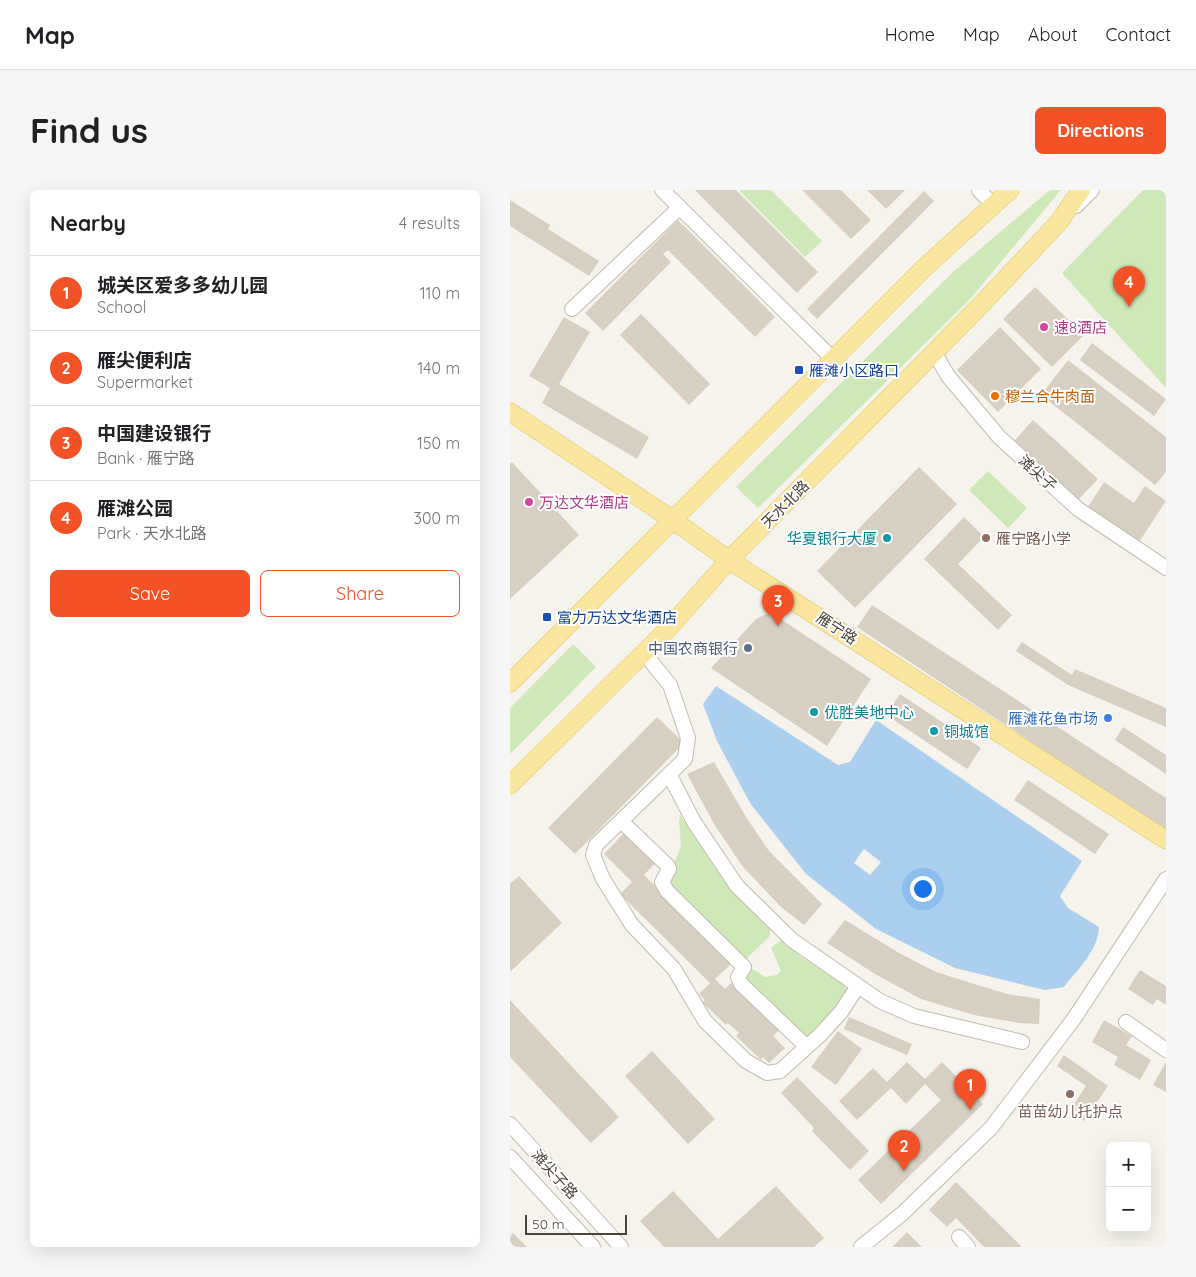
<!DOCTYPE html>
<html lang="en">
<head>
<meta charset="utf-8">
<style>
	:root { --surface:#fff; --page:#f6f6f6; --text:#202124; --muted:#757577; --line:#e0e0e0; --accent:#f35126 }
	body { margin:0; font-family:Quicksand,"Noto Sans SC",sans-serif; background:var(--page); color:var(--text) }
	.controls { position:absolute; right:15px; bottom:15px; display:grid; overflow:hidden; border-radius:8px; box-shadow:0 5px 20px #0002 }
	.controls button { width:45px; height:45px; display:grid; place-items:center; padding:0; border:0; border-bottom:1px solid var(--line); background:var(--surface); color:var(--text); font:25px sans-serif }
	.scale { position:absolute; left:15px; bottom:12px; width:102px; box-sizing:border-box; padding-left:5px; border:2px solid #4a4439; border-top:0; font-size:14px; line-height:18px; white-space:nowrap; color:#4a4439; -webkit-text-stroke:4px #fff; paint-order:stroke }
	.you { position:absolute; left:412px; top:698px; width:18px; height:18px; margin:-12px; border:4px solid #fff; border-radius:50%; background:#1a73e8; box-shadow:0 0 0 8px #1a73e833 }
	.badge { display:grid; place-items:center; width:32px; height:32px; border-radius:50%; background:var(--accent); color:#fff; font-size:16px; font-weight:700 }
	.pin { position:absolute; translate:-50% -41px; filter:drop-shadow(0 1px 2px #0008) }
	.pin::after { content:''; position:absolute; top:26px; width:18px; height:15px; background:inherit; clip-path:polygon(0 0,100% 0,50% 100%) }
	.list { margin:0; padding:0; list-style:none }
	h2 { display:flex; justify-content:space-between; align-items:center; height:65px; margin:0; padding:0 20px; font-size:21px }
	h2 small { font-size:16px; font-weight:400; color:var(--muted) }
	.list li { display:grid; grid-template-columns:32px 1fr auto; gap:15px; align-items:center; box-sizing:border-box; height:75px; padding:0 20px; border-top:1px solid var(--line) }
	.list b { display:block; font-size:19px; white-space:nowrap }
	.list p { margin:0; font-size:16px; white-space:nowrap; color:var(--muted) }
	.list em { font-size:16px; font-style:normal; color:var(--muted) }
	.actions { display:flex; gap:10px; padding:15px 20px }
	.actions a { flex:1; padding:11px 0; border:1px solid var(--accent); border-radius:8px; text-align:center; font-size:18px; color:var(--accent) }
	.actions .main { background:var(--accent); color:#fff }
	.map { position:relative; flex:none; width:656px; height:1057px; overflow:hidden; border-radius:8px }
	header { display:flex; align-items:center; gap:30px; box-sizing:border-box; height:70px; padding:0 25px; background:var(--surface); border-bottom:1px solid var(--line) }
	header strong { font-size:24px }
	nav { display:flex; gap:28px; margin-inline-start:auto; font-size:18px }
	.intro { display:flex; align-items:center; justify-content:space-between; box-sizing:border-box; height:120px; padding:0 30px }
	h1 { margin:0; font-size:35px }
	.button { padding:12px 22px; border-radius:8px; background:var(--accent); color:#fff; font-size:18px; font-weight:700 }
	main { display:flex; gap:30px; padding:0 30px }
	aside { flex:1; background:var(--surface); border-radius:8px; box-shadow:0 5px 20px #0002 }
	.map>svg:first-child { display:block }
	.green { fill:#cfe8b7 }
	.water { fill:#abcfef; fill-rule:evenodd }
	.building { fill:#d7d0c2 }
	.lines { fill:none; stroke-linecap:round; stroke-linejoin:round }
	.minor-casing { stroke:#c1bcae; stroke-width:16 }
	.major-casing { stroke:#e1c56f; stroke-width:19 }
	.minor { stroke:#fff; stroke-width:14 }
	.major { stroke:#fbe69f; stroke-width:18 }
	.hotel-dot { fill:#d1479c; stroke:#fff; stroke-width:2 }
	.transit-dot { fill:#1a4fb4; stroke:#fff; stroke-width:2 }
	.food-dot { fill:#e8710a; stroke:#fff; stroke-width:2 }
	.culture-dot { fill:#0f9aa8; stroke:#fff; stroke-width:2 }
	.education-dot { fill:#8d6e63; stroke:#fff; stroke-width:2 }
	.service-dot { fill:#5c6f8a; stroke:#fff; stroke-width:2 }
	.shop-dot { fill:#3f7fe0; stroke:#fff; stroke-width:2 }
	.labels { text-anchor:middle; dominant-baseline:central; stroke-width:4; stroke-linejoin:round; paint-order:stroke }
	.hotel-label { font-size:15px; fill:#b23c85; stroke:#fff; text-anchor:start }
	.transit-label { font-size:15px; fill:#164399; stroke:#fff; text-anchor:start }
	.food-label { font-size:15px; fill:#c56008; stroke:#fff; text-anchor:start }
	.street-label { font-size:15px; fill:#4a4439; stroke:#fff }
	.culture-label { font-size:15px; fill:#0d838f; stroke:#fff; text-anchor:start }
	.education-label { font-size:15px; fill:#785e54; stroke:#fff; text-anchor:start }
	.service-label { font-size:15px; fill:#4e5e75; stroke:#fff; text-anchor:end }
	.shop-label { font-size:15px; fill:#366cbe; stroke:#fff; text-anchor:end }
</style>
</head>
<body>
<header>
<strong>Map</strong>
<nav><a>Home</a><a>Map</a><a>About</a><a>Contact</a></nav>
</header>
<div class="intro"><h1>Find us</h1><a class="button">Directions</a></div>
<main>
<aside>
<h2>Nearby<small>4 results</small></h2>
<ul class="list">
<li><span class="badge">1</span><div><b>城关区爱多多幼儿园</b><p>School</p></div><em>110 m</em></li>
<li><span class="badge">2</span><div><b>雁尖便利店</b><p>Supermarket</p></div><em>140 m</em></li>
<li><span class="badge">3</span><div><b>中国建设银行</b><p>Bank · 雁宁路</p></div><em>150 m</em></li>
<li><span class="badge">4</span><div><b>雁滩公园</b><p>Park · 天水北路</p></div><em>300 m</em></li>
</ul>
<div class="actions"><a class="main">Save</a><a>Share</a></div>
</aside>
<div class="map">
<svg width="656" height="1057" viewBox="0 0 656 1057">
	<rect width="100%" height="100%" fill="#f5f3ec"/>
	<path class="green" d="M 229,0 L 261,0 L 312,51 L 295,67 Z
		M 540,0 L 551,0 L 459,110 L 248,318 L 226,297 L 444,81 Z
		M 633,0 L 656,0 L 656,198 L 552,83 Z
		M 478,281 L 517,318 L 498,338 L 459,300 Z
		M 63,454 L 86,477 L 0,564 L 0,518 Z
		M 170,625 L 210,685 L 260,738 L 260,746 L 236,769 L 233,770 L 185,724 L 157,691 L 171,656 L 169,631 Z
		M 270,751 L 274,751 L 290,766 L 335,795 L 338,804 L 296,849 L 235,791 L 234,787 L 241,778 L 255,787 L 267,785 L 271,781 L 261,758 Z"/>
	<path class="water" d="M 206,496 L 328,575 L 340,572 L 366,530 L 572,671 L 550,706 L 558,718 L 589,737 C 588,761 568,779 554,797 L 535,800 L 445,778 L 366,739 L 296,684 L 240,613 L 207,551 L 193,514 ZM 354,659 L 371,672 L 360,685 L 344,673 Z"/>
	<path class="building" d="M 185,0 L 226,0 L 308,82 L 287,103 Z
		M 292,0 L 331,0 L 361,30 L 341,49 Z
		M 357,0 L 395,0 L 376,19 Z
		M 414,1 L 424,11 L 307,129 L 297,119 Z
		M 0,10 L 40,35 L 38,39 L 89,71 L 79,86 L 0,36 Z
		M 168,30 L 265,127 L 245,147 L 158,60 L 153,64 L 161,72 L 93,141 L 75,123 Z
		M 525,97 L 574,145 L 542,177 L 493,129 Z
		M 131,124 L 200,194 L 179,215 L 110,145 Z
		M 54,127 L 80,142 L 49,194 L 139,247 L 127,269 L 32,213 L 40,198 L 19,186 Z
		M 490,137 L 531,179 L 488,222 L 447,180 Z
		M 582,153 L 656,209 L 644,226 L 570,170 Z
		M 558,170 L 656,247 L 656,282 L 645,295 L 531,205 Z
		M 523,230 L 588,289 L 568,310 L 504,251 Z
		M 2,272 L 69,345 L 0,409 L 0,274 Z
		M 409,277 L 447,314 L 345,418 L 307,381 Z
		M 594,292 L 624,313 L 635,296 L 656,311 L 627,355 L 576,320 Z
		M 454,327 L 474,347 L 448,374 L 502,425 L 488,440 L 414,369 Z
		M 362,415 L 656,608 L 656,641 L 347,437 Z
		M 258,423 L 263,424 L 361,489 L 317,556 L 201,478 L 246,429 Z
		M 512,452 L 562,485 L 565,479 L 656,518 L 656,537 L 558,495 L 506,461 Z
		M 390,504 L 471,558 L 457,579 L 376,525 Z
		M 147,527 L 174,553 L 65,664 L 38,638 Z
		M 613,537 L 656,565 L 656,584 L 605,550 Z
		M 204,572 L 236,627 L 259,661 L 312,714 L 294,735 L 271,717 L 233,677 L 204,634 L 177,584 Z
		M 518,590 L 599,644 L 585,664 L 504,610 Z
		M 114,643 L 145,673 L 134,685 L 223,772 L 205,789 L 215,799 L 221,793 L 269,840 L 263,846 L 275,858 L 259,873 L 253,867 L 251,870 L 226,846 L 229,843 L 218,833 L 216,835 L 192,812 L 195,810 L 189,804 L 200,793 L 110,704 L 122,692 L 94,664 Z
		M 9,686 L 52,733 L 0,782 L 0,694 Z
		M 335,730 L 389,763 L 426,782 L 497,804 L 530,809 L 529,834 L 509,833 L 464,825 L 411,809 L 365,784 L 317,753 Z
		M 630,780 L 656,796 L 656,815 L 647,809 L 643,815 L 618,799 Z
		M 0,810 L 109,927 L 81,953 L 0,867 Z
		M 339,827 L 402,854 L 397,865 L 334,839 Z
		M 594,830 L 622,846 L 616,855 L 641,870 L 630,890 L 604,875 L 608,867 L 582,852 Z
		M 328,841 L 352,859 L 326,895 L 301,877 Z
		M 142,861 L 205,929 L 178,954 L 115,886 Z
		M 554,865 L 598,896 L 574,931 L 559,921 L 576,896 L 547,876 Z
		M 397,872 L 415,889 L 432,872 L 473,914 L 371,1014 L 348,990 L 431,910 L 415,894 L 396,914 L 381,898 L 347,930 L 329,911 L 363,878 L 377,892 Z
		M 656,872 L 656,902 L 643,895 Z
		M 287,887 L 359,961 L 340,980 L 302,941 L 304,938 L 271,903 Z
		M 446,992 L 512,1057 L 474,1057 L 446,1028 L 437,1037 L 419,1020 Z
		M 266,996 L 314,1048 L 304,1057 L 154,1057 L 130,1031 L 163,1001 L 208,1049 Z
		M 397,1042 L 412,1057 L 382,1057 Z
		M 3,1043 L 17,1057 L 0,1057 L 0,1047 Z"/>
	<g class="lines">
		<g class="minor-casing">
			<path id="minor" d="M 152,0 L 323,169
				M 469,0 L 484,16
				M 566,16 L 582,0
				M 62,119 L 170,17
				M 424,162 L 438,186 L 489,247 L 568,319 L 656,378
				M 134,463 L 160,495 L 178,548 L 175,569 L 86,655 L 83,665 L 93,689 L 122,735 L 164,779 L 195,831 L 236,871 L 257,883 L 270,881 L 310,845 L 331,822 L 348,796
				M 159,584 L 184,632 L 227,696 L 282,750 L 370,811 L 404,826 L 512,852
				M 111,631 L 158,676 L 159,679 L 152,692 L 157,701 L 234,777 L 228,787 L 231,794 L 296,856
				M 616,832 L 656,860
				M 0,934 L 111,1057
				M 0,967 L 83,1057
				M 449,1047 L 458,1057
				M 351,1057 L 393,1023 L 481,938 L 563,830 L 656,689"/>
		</g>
		<g class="major-casing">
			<path id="major" d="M 0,222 L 163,330 L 219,370 L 656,650
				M 0,493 L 415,77 L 500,0
				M 0,595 L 157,440 L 219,370 L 468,118 L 549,32 L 571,0"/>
		</g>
		<use href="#minor" class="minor"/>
		<use href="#major" class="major"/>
	</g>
	<g class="hotel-dot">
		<circle cx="534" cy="137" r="5"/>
		<circle cx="19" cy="312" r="5"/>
	</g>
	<g class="transit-dot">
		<rect x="284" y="175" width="10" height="10" rx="2.5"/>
		<rect x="32" y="422" width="10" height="10" rx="2.5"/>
	</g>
	<circle class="food-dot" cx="485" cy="206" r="5"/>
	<g class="culture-dot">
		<circle cx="377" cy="348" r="5"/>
		<circle cx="304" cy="522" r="5"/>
		<circle cx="424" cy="541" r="5"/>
	</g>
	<g class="education-dot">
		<circle cx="476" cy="348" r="5"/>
		<circle cx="560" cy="904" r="5"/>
	</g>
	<circle class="service-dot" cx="238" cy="458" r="5"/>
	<circle class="shop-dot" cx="598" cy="528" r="5"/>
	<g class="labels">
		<g class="hotel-label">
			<text x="544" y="137">速8酒店</text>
			<text x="29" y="312">万达文华酒店</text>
		</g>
		<g class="transit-label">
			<text x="299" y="180">雁滩小区路口</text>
			<text x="47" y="427">富力万达文华酒店</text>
		</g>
		<g class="food-label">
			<text x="495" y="206">穆兰合牛肉面</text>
		</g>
		<g class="street-label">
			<text transform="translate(528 283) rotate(42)">滩尖子</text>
			<text transform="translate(275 314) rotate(-45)">天水北路</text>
			<text transform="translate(327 438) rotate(33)">雁宁路</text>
			<text transform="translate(45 984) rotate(48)">滩尖子路</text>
		</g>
		<g class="culture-label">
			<text x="367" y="348" text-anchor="end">华夏银行大厦</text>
			<text x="314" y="522">优胜美地中心</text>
			<text x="434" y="541">铜城馆</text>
		</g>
		<g class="education-label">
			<text x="486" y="348">雁宁路小学</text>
			<text x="560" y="921" text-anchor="middle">苗苗幼儿托护点</text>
		</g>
		<g class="service-label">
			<text x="228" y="458">中国农商银行</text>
		</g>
		<g class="shop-label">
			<text x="588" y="528">雁滩花鱼市场</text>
		</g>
	</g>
</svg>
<div class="controls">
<button>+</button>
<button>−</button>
</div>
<div class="scale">50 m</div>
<div class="you"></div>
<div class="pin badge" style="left:460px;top:920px">1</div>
<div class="pin badge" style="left:394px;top:981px">2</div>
<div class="pin badge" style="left:268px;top:436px">3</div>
<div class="pin badge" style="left:619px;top:117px">4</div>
</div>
</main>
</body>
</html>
